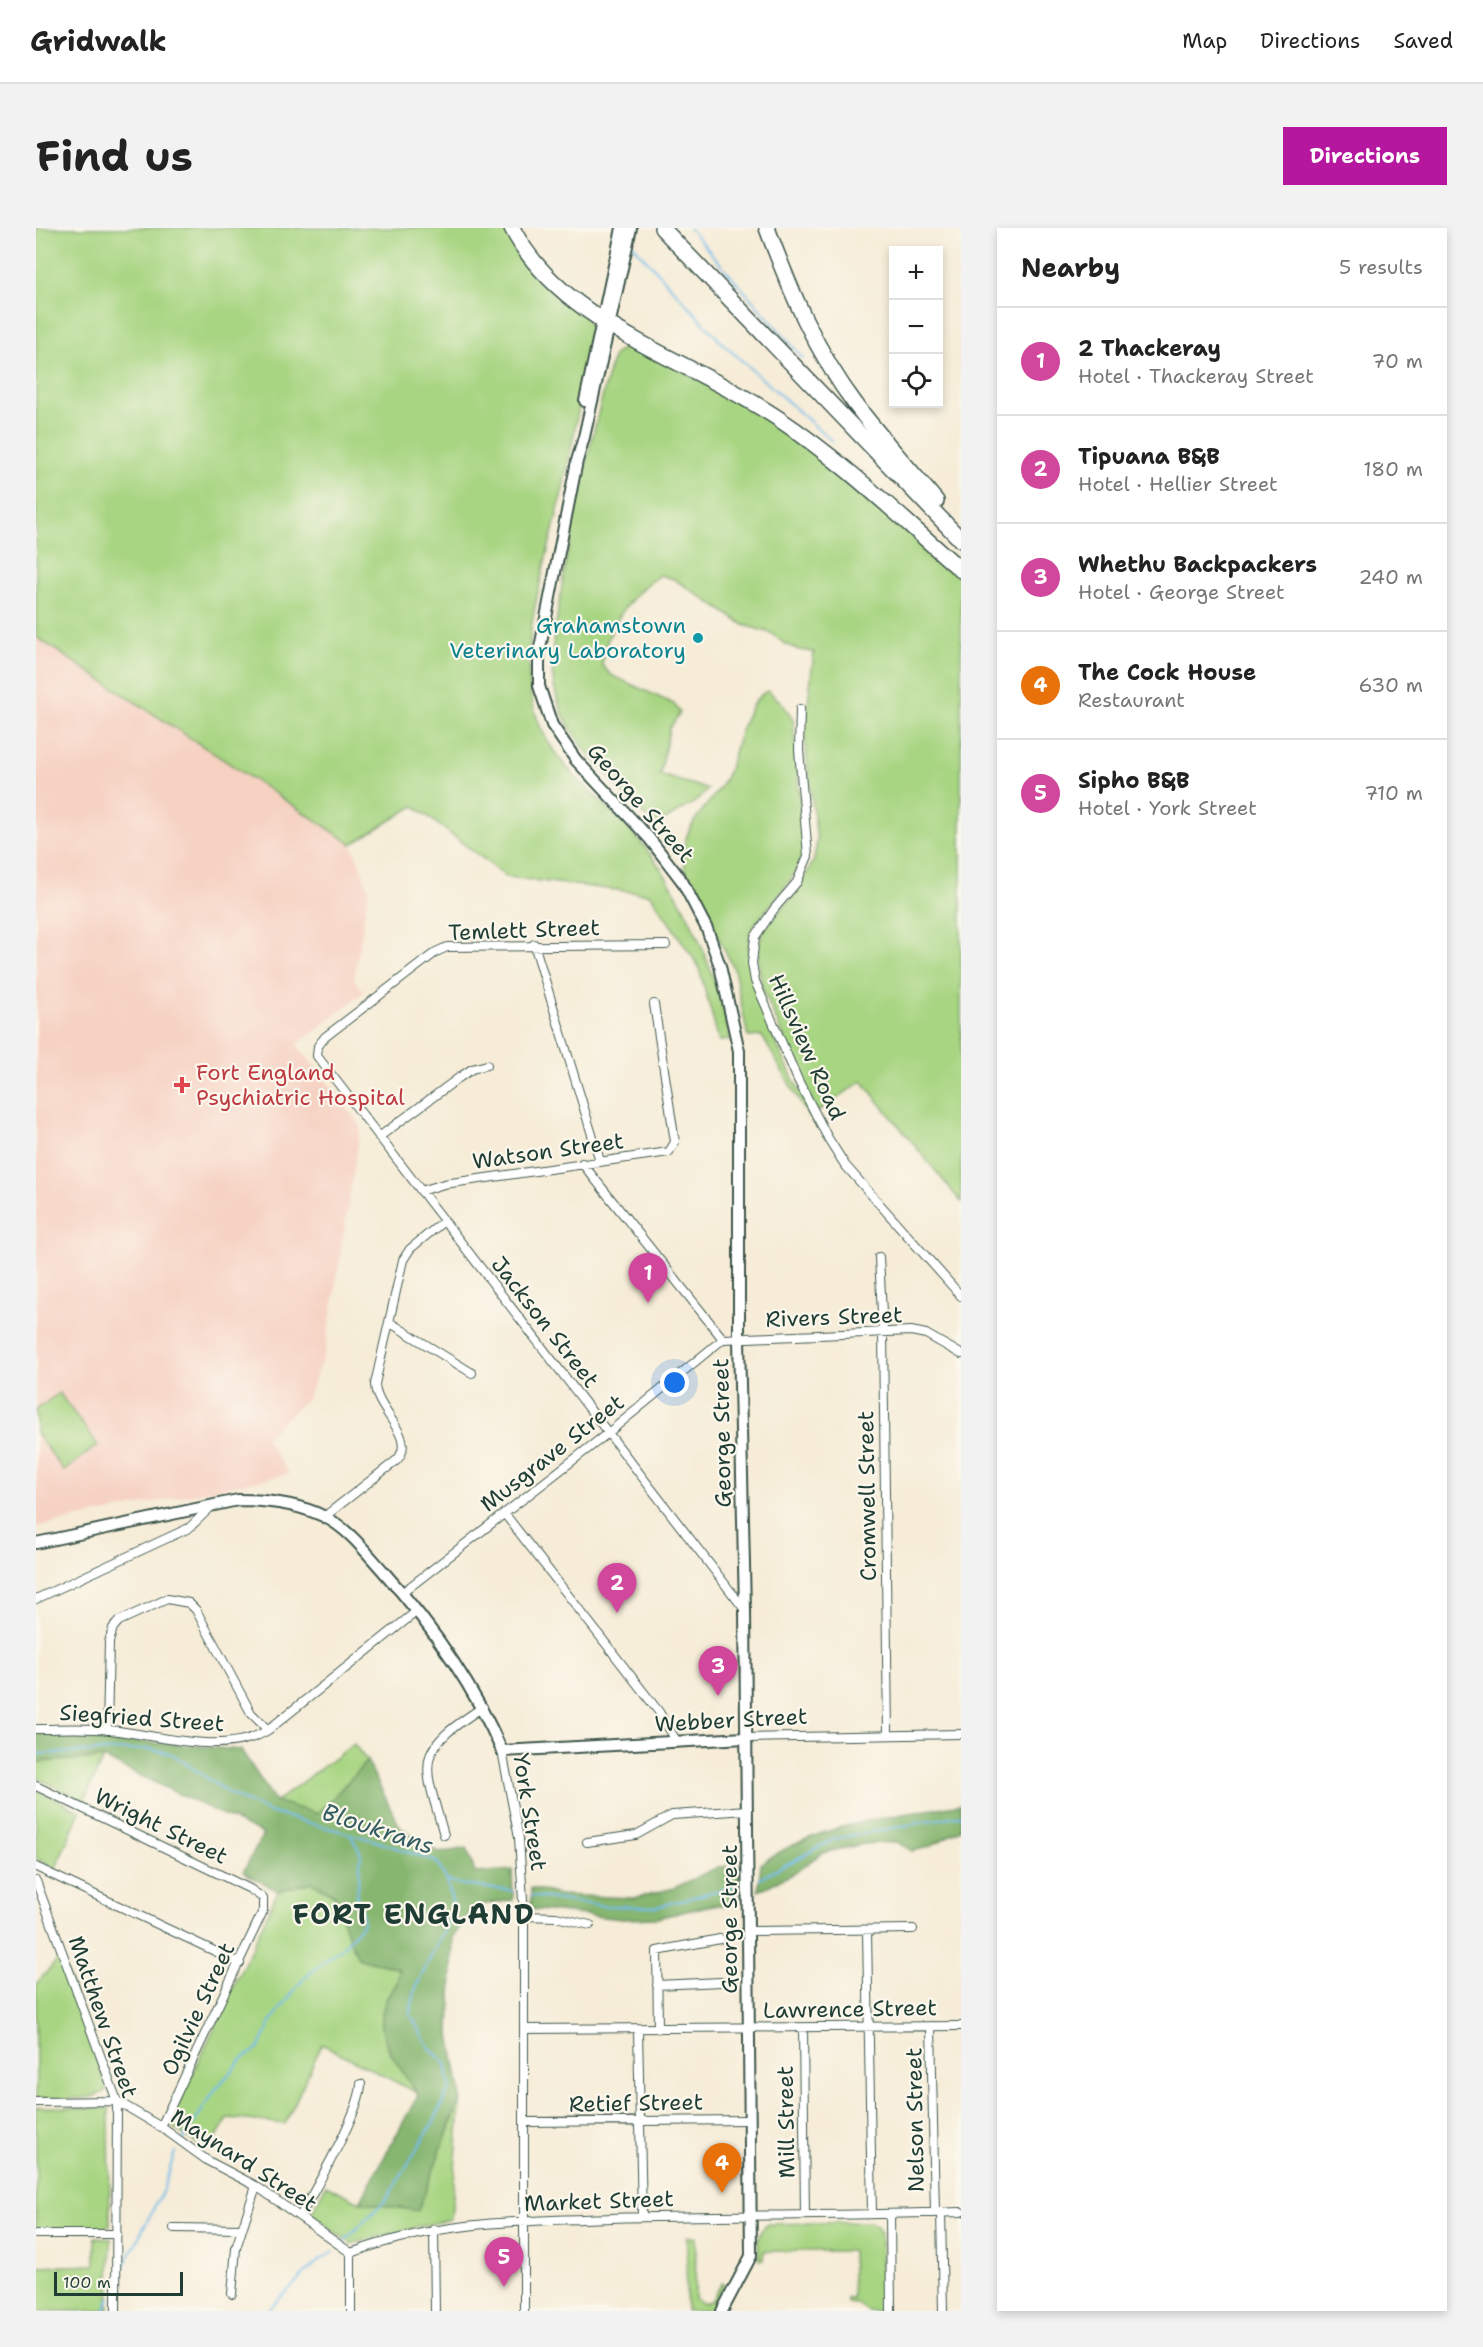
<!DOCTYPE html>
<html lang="en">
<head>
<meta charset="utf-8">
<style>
	:root { --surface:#fff; --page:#f2f2f2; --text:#222; --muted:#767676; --line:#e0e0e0; --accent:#b5179e }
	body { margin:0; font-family:"Shantell Sans",sans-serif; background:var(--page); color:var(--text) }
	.controls { position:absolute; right:18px; top:18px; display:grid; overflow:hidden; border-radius:0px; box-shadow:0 3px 9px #0003 }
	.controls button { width:54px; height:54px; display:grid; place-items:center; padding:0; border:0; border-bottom:2px solid var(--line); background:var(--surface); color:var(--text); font:30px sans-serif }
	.scale { position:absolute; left:18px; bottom:15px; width:129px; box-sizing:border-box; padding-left:6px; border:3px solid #1f3d34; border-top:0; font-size:16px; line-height:21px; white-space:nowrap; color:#1f3d34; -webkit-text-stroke:4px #fbf7ec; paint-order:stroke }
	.you { position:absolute; left:639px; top:1155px; width:21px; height:21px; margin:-15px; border:4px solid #fff; border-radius:50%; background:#1a73e8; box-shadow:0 0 0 9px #1a73e833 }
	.badge { display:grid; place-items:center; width:39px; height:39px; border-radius:50%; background:var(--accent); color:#fff; font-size:20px; font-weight:700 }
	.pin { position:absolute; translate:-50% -50px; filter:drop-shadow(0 2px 3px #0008) }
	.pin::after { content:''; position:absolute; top:32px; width:21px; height:18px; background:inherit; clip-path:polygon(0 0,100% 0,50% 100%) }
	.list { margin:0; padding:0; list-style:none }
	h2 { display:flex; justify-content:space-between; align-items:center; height:78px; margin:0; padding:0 24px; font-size:26px }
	h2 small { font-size:20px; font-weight:400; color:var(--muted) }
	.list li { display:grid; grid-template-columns:39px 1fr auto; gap:18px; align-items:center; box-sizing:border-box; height:108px; padding:0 24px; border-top:2px solid var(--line) }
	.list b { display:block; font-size:22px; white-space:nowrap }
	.list p { margin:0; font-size:20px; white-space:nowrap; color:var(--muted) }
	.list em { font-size:20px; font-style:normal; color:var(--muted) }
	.icon { flex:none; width:33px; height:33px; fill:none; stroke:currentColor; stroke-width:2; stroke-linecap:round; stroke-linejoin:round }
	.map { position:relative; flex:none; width:925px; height:2083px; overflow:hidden; border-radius:0px }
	header { display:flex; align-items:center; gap:36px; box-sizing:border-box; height:84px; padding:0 30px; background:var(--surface); border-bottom:2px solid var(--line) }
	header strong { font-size:28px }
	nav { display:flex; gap:33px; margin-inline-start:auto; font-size:21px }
	.intro { display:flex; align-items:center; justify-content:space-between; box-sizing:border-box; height:144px; padding:0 36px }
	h1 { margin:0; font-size:42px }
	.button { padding:15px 27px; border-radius:0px; background:var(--accent); color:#fff; font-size:21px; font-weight:700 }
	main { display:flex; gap:36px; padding:0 36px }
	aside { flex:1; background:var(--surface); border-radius:0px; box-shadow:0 3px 9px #0003 }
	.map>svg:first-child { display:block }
	.built { fill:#f6d2c3 }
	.green { fill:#a8d582; stroke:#64895b; stroke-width:1.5 }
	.forest { fill:#86b670; stroke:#527a52; stroke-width:1.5 }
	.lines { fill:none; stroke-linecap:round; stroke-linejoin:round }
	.stream { stroke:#73bceb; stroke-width:2 }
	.street-casing { stroke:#3f574c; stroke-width:10 }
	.secondary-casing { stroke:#3f574c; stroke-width:14 }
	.highway-casing { stroke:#3f574c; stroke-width:18 }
	.street { stroke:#fff; stroke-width:8 }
	.secondary { stroke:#fff; stroke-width:10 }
	.highway { stroke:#fff; stroke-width:15 }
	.culture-dot { fill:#0f9aa8; stroke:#fbf7ec; stroke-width:2 }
	.health-dot { fill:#e0444e; stroke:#fbf7ec; stroke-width:2 }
	.labels { text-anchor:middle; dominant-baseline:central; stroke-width:4.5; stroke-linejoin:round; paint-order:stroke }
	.culture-label { font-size:22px; fill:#0d838f; stroke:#fbf7ec; text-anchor:end }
	.street-label { font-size:22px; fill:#1f3d34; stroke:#fbf7ec }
	.health-label { font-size:22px; fill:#be3a42; stroke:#fbf7ec; text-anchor:start }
	.water-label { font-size:24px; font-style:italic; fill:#345d62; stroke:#fbf7ec }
	.district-label { font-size:28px; font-weight:bold; letter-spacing:1.5px; fill:#1f3d34; stroke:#fbf7ec }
</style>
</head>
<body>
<header>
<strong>Gridwalk</strong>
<nav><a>Map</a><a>Directions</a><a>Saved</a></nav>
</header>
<div class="intro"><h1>Find us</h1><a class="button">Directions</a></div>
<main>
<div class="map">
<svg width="925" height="2083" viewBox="0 0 925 2083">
	<rect width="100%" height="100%" fill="#fbf7ec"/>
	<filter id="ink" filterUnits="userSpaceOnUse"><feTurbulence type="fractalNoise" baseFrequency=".0167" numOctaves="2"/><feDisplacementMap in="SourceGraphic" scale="12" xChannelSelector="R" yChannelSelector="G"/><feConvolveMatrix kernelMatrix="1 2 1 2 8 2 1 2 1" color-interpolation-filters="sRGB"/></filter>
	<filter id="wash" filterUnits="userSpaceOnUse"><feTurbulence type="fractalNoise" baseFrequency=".008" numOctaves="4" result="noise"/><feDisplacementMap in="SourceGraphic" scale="24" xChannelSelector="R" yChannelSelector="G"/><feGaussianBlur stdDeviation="1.35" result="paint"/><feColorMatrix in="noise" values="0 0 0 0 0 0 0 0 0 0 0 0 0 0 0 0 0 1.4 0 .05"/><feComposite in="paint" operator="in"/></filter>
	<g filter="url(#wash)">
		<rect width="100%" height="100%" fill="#f6ecd7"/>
		<path class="built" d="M 0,409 L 316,616 L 333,661 L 318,751 L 328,764 L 261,817 L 325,897 L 289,1124 L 271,1171 L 229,1210 L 253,1246 L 0,1299 Z"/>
		<path class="green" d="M 0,0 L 470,0 L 552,90 L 556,104 C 547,159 537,214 525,269 C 511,335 478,421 500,487 C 517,541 567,570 603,612 C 651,668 678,741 695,812 L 683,813 L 662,737 L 614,666 L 471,649 L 378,578 L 316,616 L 0,409 Z
			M 591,117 L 637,137 L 748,201 L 803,240 L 925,348 L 925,974 L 826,853 L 781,884 L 726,760 L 722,731 L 723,714 L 728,701 L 760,664 L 778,632 L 781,612 L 768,509 L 778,424 L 763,422 L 749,416 L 735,405 L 708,397 L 638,351 L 624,347 C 593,367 570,400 566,437 L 575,447 L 638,476 L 644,485 L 633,501 L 624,547 L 672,561 L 662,572 L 624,595 C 604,591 587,565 574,550 C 549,523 525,496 518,458 C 513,432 519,402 523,376 C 535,295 554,215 575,135 L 579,126 Z
			M 732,463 L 746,475 L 757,491 L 768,620 C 763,647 747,661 731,681 C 727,687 720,693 717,700 C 698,747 755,844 776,888 L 773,890 L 726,808 L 712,809 L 698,741 L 649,642 C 648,631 646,620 650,610 C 659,584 682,570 692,544 C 699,525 710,470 732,463 Z
			M 23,1165 L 62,1217 L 28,1243 L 0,1205 L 0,1182 Z
			M 318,1516 L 331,1533 L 282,1586 L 239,1574 Z
			M 67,1530 L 48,1573 L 0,1549 L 0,1534 Z
			M 0,1561 L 44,1583 L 19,1642 L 0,1630 Z
			M 276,1654 L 299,1668 L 309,1700 L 322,1730 C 336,1736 350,1735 363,1741 L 362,1758 L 350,1772 L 351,1818 L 383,1866 L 286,1816 L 249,1896 L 193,1890 L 171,1922 L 133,1897 L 242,1663 Z
			M 25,1728 L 71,1860 C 62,1875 17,1870 0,1870 L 0,1756 Z
			M 425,1868 L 415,1991 L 315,2016 L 275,1986 L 290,1957 L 324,1974 L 413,1904 Z
			M 0,1879 L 73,1880 L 74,1998 L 59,2002 L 0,2002 Z
			M 834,1994 L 842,1999 L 845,2005 L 846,2083 L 830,2083 L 821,2075 L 811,2074 L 811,2070 L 816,2070 L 816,2023 L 728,2023 L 727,2032 L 723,2032 C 722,2018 719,2004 732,1996 Z
			M 59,2009 L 75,2010 L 73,2083 L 0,2083 L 0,2039 L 59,2037 Z
			M 651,2009 L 660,2009 L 659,2071 L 667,2076 L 676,2072 L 686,2055 L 691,2058 L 678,2083 L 650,2083 Z"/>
		<path class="forest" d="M 0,1505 L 205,1522 L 239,1573 L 282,1586 L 331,1533 L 364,1599 L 403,1625 L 431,1620 L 439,1645 L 476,1642 L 477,1672 L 442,1677 L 417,1708 L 414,1806 L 425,1868 L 382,1983 L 324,1974 L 382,1867 C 364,1838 336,1810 349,1774 C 355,1758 362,1763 363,1741 C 350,1735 336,1736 322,1730 L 309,1700 L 299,1667 L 276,1654 L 242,1663 L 207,1644 L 227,1606 L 67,1530 L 0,1534 Z
			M 925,1576 L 925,1601 L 893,1619 L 876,1623 L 861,1614 L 827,1616 L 786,1625 L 758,1645 L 722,1663 L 725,1636 C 783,1594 857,1589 925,1576 Z
			M 705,1637 L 701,1677 L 676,1677 L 621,1690 L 586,1691 L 495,1681 L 495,1660 L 524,1667 L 598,1670 L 638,1660 L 682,1639 Z"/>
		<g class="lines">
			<path class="stream" d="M 653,0 L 767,130
				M 596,16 L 686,115 L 796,213
				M 0,1526 L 114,1521 L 136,1526 L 194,1566 L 233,1584 L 337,1612 L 401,1634 L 411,1653 L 418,1682 L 380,1759 L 374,1786 L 393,1819 L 410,1836 L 414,1859 L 398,1893 L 350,1972 L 308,2013
				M 723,1651 L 798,1611 L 925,1587
				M 412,1653 C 433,1660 455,1659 477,1663
				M 495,1668 L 566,1678 L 620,1679 L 703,1657
				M 147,1912 L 179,1862 L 205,1832 L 224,1819 L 236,1792 L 268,1750 L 307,1719 L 327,1695 L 326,1682 L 320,1678 L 325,1626 L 314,1606
				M 86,2042 L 127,1962 L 139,1924
				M 68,2083 L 75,2069
				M 231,2083 L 279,2036 L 298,2023"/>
		</g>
	</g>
	<g filter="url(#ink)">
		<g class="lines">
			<g class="street-casing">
				<path id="street" d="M 764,481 L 763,522 L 772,628 L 761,654 L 738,681 L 719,709 L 716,735 L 719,753 L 762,852 L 792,910 L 809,937 L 925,1068
					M 498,716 L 564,933
					M 630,717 L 411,719 L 400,724 L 289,809 L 282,818 L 281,828 L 709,1382
					M 343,909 L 424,849 L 436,841 L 451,837
					M 546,935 L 687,1111
					M 385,963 L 408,956 L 633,924 L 639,914 L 618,776
					M 843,1029 L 847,1104 L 852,1506
					M 353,1094 L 436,1145
					M 687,1111 L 875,1103 L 890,1106 L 925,1126
					M 468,1285 L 623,1484 L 641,1514
					M 288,1289 L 361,1232 C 382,1209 339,1182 339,1156 L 367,1032 L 374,1021 L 408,993
					M 366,1365 L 572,1205 L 687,1111
					M 0,1371 L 153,1300 L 177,1277
					M 0,1501 C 24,1501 50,1499 74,1502 C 122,1507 189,1529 232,1502 L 381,1383
					M 71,1502 L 73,1414 L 77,1400 L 83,1393 L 131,1371 L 153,1375 L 160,1382 L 215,1485 L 232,1502
					M 710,1510 L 925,1506
					M 466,1523 L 483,1610 L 488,1688 L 488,2083
					M 0,1558 L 214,1661 L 227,1670 L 227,1683 L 125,1899
					M 408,1607 C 387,1532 376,1525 447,1479
					M 551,1614 L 600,1607 L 636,1587 L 712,1582
					M 0,1639 L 204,1735
					M 0,1653 L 81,1873 L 80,2083
					M 488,1688 L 520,1689 L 554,1697
					M 713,1703 L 877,1701
					M 831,1703 L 836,1986
					M 621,1757 L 685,1754
					M 895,1798 L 899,1985
					M 767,1800 L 769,1987
					M 488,1801 L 925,1798
					M 622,1801 L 621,1723 L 684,1711
					M 602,1802 L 606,1989
					M 0,1874 L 81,1873 L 125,1899 L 172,1933 L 220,1958 L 315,2025
					M 489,1894 L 713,1892
					M 905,1984 L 907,2083
					M 854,1986 L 855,2083
					M 264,1989 C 279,1960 324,1885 325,1856
					M 138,2000 L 206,2001
					M 398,2001 L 399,2083
					M 0,2006 L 81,2006
					M 315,2025 C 401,1993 484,1993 575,1990 C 691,1987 808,1988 925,1984
					M 315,2025 L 315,2083
					M 196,2066 L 200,2020 L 220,1958"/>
			</g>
			<g class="secondary-casing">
				<path id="secondary" d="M 595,0 L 548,209 L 541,233 L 503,425 L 503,458 L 516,497 L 540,532 L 613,610 L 646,653 L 671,701 L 684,738 L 703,823 L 703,1111 L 709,1382 L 715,2028 L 686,2083
					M 549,173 L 586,0
					M 0,1315 L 202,1272 C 231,1272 260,1275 287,1288 C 312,1300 329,1323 347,1343 C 396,1398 437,1456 466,1523 L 710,1510"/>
			</g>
			<g class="highway-casing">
				<path id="highway" d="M 476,0 C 525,97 658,133 743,191 C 809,235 865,290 925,342
					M 626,0 L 925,312
					M 731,0 C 754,62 780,124 820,177 C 845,211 874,241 900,273"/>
			</g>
			<use href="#street" class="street"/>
			<use href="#secondary" class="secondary"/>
			<use href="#highway" class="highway"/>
		</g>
	</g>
	<circle class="culture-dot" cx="662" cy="410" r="6"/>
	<path class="health-dot" d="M143 848h6v6h6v6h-6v6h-6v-6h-6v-6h6z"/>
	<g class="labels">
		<g class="culture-label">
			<text x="650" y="397">Grahamstown<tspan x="650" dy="25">Veterinary Laboratory</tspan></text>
		</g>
		<g class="street-label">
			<text transform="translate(605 575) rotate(49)">George Street</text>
			<text transform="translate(488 702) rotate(-2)">Temlett Street</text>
			<text transform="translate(771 819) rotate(66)">Hillsview Road</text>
			<text transform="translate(512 923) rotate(-8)">Watson Street</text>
			<text transform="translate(798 1089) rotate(-2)">Rivers Street</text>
			<text transform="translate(509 1094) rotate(52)">Jackson Street</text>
			<text transform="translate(686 1205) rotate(-91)">George Street</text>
			<text transform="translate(516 1225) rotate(-38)">Musgrave Street</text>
			<text transform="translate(831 1268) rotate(-91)">Cromwell Street</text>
			<text transform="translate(106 1490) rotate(4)">Siegfried Street</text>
			<text transform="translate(695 1492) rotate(-3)">Webber Street</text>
			<text transform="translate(494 1584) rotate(81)">York Street</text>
			<text transform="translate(125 1598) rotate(26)">Wright Street</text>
			<text transform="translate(693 1691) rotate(-90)">George Street</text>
			<text transform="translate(162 1781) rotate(-65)">Ogilvie Street</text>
			<text transform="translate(814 1781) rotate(-1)">Lawrence Street</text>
			<text transform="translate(67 1789) rotate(71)">Matthew Street</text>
			<text transform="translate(600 1875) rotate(-1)">Retief Street</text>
			<text transform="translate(879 1892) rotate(-91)">Nelson Street</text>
			<text transform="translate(750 1894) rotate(-91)">Mill Street</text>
			<text transform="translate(208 1932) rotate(33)">Maynard Street</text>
			<text transform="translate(563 1973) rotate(-2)">Market Street</text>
		</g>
		<g class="health-label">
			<text x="160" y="844">Fort England<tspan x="160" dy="25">Psychiatric Hospital</tspan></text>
		</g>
		<g class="water-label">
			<text transform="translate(342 1601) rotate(18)">Bloukrans</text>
		</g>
		<g class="district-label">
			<text x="378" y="1686">FORT ENGLAND</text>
		</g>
	</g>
</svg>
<div class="controls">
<button>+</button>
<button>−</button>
<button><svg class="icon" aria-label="locate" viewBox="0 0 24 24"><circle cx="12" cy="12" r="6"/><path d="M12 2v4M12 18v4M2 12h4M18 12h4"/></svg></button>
</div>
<div class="scale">100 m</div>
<div class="you"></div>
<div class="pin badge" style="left:612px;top:1075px;background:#d1479c">1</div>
<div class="pin badge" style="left:581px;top:1385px;background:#d1479c">2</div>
<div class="pin badge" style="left:682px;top:1468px;background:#d1479c">3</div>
<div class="pin badge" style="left:686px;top:1965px;background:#e8710a">4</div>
<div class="pin badge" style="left:468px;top:2059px;background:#d1479c">5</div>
</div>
<aside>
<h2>Nearby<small>5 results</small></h2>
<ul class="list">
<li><span class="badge" style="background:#d1479c">1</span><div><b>2 Thackeray</b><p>Hotel · Thackeray Street</p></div><em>70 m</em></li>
<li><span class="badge" style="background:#d1479c">2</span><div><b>Tipuana B&amp;B</b><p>Hotel · Hellier Street</p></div><em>180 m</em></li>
<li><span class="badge" style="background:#d1479c">3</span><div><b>Whethu Backpackers</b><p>Hotel · George Street</p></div><em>240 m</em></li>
<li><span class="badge" style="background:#e8710a">4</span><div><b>The Cock House</b><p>Restaurant</p></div><em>630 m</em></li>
<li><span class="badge" style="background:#d1479c">5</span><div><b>Sipho B&amp;B</b><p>Hotel · York Street</p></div><em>710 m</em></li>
</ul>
</aside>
</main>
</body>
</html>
